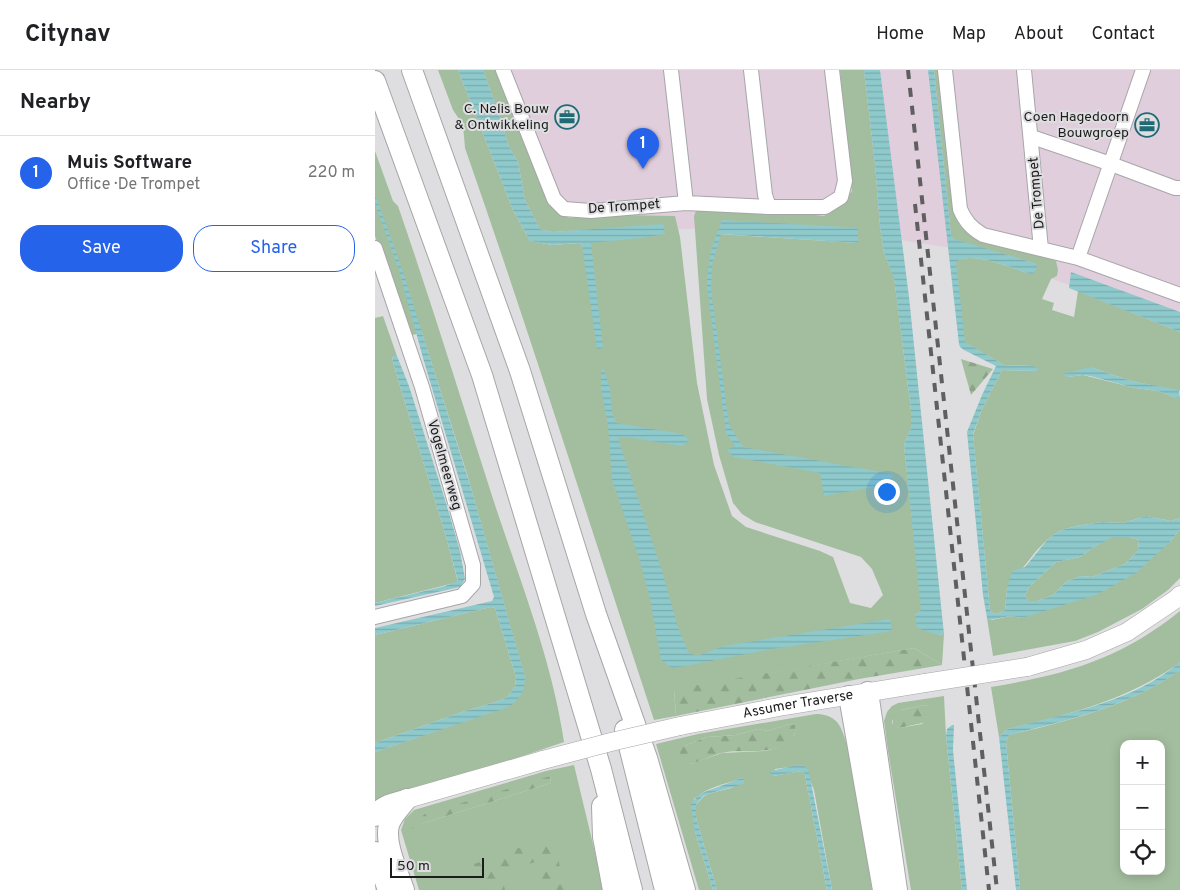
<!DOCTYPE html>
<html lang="en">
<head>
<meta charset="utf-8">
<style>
	:root { --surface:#fff; --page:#f6f6f6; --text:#202124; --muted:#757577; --line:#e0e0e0; --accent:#2563eb }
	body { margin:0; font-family:Overpass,sans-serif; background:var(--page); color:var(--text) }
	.controls { position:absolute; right:15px; bottom:15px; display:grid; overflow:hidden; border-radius:10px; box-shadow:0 2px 12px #0003 }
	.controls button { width:45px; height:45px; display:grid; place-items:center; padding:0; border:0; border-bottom:1px solid var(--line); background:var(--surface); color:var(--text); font:25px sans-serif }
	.scale { position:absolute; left:15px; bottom:12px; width:94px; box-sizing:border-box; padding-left:5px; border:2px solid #1c1c1d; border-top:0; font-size:14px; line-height:18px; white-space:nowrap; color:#1c1c1d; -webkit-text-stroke:4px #dedee0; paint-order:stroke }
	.you { position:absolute; left:511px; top:421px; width:18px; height:18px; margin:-12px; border:4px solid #fff; border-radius:50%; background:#1a73e8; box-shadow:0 0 0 8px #1a73e833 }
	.badge { display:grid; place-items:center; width:32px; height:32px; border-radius:50%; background:var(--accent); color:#fff; font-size:16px; font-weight:700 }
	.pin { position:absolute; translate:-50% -41px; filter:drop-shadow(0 1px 2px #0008) }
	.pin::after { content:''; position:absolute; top:26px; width:18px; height:15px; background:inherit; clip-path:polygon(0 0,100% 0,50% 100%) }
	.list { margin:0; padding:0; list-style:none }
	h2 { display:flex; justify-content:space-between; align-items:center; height:65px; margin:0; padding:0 20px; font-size:21px }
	h2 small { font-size:16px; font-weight:400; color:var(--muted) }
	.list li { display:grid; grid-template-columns:32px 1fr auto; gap:15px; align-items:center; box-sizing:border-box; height:75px; padding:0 20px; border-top:1px solid var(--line) }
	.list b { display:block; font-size:19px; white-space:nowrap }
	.list p { margin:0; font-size:16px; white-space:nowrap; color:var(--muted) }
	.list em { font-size:16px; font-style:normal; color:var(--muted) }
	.actions { display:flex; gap:10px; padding:15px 20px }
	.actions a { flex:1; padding:11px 0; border:1px solid var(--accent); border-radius:20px; text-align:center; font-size:18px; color:var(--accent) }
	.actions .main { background:var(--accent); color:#fff }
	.icon { flex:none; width:28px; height:28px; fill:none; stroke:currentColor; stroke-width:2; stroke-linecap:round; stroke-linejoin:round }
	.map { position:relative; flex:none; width:805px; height:820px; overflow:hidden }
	header { display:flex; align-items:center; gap:30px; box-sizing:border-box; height:70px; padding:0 25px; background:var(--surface); border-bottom:1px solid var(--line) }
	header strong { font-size:24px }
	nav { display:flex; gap:28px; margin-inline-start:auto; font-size:18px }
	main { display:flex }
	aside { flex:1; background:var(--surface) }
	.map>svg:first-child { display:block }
	.commercial { fill:#e1cedd }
	.green { fill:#a3be9e; fill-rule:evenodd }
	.forest { fill:url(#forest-firs) }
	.water { fill:url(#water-rules); fill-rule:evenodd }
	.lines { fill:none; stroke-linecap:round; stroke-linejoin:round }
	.minor-casing { stroke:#a6a6a8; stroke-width:16 }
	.major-casing { stroke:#a6a6a8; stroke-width:19 }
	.highway-casing { stroke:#a6a6a8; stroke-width:22 }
	.minor { stroke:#fff; stroke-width:14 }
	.major { stroke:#fff; stroke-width:18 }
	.highway { stroke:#fff; stroke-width:20 }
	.rail { stroke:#5f5f60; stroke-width:4; stroke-dasharray:9 9; stroke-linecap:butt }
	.major-bridge-casing { stroke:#a6a6a8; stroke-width:19; stroke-linecap:butt }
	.major-bridge { stroke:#fff; stroke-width:18 }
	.labels { text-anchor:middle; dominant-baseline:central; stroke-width:4; stroke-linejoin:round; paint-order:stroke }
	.poi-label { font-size:14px; fill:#1c1c1d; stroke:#dedee0; text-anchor:end }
	.street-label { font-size:14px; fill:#1c1c1d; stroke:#dedee0 }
</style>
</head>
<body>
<header>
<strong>Citynav</strong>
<nav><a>Home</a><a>Map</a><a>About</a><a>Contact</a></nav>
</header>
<main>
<aside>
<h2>Nearby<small></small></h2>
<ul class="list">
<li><span class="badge">1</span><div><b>Muis Software</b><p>Office · De Trompet</p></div><em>220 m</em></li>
</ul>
<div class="actions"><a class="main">Save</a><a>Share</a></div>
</aside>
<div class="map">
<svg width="805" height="820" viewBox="0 0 805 820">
	<defs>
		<pattern id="forest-firs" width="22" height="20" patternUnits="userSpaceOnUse" patternTransform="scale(1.25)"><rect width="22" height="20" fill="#a3be9e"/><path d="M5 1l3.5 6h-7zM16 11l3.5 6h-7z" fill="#8ca388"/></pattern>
		<pattern id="water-rules" width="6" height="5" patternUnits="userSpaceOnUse" patternTransform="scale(1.25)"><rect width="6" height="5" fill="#8ec9cc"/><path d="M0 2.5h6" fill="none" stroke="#7aacaf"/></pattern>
	</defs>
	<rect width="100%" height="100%" fill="#dedee0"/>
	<path class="commercial" d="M 93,0 L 805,0 L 805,253 L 596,181 L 525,170 L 347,157 L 260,162 L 158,164 Z"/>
	<path class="green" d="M 63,0 L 83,0 L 138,140 L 155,171 L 177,175 L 204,173 L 207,175 L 208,178 L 216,177 L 216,173 L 219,172 L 288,155 L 177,162 L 165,159 L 150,130 L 143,92 L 134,77 L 125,47 L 108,0 L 125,0 L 176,135 L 186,145 L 195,148 L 243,145 L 300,146 L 305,167 L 322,313 L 339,395 L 357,446 L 371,457 L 445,481 L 458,487 L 475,533 L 496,538 L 508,525 L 497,499 L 486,487 L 380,452 L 367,444 L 358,433 L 344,385 L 332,329 L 319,146 L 321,141 L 325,139 L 424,143 L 449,146 L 468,134 L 477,121 L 465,0 L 489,0 L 500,94 L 505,157 L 509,183 L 519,207 L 536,340 L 536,358 L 529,375 L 547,540 L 540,545 L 563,565 L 569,564 L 567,595 L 539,578 L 299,620 L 301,646 L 279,650 C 216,459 156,267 90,78 L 88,55 L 78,40 ZM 483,158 L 483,173 L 344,164 Z
		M 559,0 L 564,0 L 582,150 L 592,163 L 598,167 L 681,191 L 683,200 L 682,206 L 676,209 L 667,229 L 679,233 L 677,240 L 699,247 L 703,221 L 805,262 L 805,321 L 756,311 L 715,297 L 692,307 L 708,305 L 760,318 L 783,321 L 805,329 L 805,448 L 796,451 L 771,446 L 748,453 L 727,452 L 701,456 L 684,461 L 673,469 L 662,480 L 632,518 L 630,540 L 622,544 L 618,543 L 615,540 L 598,365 L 607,339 L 627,300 L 661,301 L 658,296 L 629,295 L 589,272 L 580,192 C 595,180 638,198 655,204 L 656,192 L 579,170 L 576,165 Z
		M 0,81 L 18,131 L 23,136 C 57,234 87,333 119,432 C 145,511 177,590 189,672 L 0,736 L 0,682 L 134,636 L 150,608 L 92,404 L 47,263 L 32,266 L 21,227 L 0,166 Z
		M 8,246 L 22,286 L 19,286 L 17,288 L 21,303 L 70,463 L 83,512 L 0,533 L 0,248 Z
		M 805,459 L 805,508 L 793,520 L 767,539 L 723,562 L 700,571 L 618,586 L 612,548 L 617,550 L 635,546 L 647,548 L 795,472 Z
		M 738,466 L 754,467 L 764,470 L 763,481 L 750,494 L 717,507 L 706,506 L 691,512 L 678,525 L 662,531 L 653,531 L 650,525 L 654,517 L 681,492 L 705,487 L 719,477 Z
		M 116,537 L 120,538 L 141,607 L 140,617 L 132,627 L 124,631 L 87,642 L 0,673 L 0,565 Z
		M 805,541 L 805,592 L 803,594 C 750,631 694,644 633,659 L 624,667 L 616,617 C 689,605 746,589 805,541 Z
		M 805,600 L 805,820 L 645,820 L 631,672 L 634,665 C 693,651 755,636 805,600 ZM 749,674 L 786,674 L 786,801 L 749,801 Z
		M 569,626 L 571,666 L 587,820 L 536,820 L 513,681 L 509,651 L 512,642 L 517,636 L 523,633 ZM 549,635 L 553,636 L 553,647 L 547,654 L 524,658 L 518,655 L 517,651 L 526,640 Z
		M 441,644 C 449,644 456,646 462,652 C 479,671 492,789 497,820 L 457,820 L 439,720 L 429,695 L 400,699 L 398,706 L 427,701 L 430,705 L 452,820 L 342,820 L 321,748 L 321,735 L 328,727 L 333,724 L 356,718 L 369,711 L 367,708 C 352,714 331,717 319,729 L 319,758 L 338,820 L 324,820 L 281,674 L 323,664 ZM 414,654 L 420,655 L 421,658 L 419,665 L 402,678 L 390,681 L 347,683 L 315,694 L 309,676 L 332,667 L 361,665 L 383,659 L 393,661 Z
		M 199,695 L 229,820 L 44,820 L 26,760 L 30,749 L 39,740 L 171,701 ZM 175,706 L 176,713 L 46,754 Z"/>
	<path class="forest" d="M 586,289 L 618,299 L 596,325 Z
		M 539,578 L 567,595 L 484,609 L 301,646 L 299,619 Z
		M 549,635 L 553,636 L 554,640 L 552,652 L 524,658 L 518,656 L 518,647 L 522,641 Z
		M 414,654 L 420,655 C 422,660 420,664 416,669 C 402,687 366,678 346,683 C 339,685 319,694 314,694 C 310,693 306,691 304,688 L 305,681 L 309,676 L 332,667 L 361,665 L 383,659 L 393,661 Z
		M 175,706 L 176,713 L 46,754 L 42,762 L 36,763 L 38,753 L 50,744 Z
		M 179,765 L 189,820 L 168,820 L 163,791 L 126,803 L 130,820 L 106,820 L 99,794 Z"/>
	<path class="water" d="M 83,0 L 108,0 L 125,47 L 134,77 L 143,92 L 150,130 L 165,159 L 177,162 L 288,154 L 290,164 L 266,168 L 216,173 L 228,277 L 225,279 L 222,279 L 207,175 L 204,173 L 177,175 L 155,171 L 138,140 Z
		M 489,0 L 505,0 L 534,227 L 569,564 L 563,565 L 542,558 L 540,545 L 546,540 L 529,375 L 536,358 L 536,340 L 519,208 L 509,183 L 505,157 L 500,94 Z
		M 553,0 L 559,0 L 576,165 L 579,169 L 656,192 L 661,194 L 662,198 L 659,203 L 655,204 C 638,198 595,180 581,192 L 590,272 L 629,295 L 658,296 L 664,299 L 661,301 L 627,300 L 607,339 L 598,364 L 615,540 L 618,543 L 622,544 L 630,540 L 632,518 L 637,501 L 650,497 L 673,469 L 684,461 L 701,456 L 727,452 L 748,453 L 771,446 L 796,451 L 805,448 L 805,459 L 795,472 L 761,503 L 721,525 L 647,548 L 635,546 L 614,550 L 612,548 L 608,525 L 592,362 L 607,325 L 621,296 L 589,280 L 585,277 L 584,274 ZM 738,467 L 754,467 L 764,470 L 763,481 L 750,494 L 717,507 L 706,506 L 691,512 L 678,525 L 662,531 L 653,531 L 650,525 L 654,517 L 681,492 L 705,487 L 719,477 Z
		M 0,125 L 27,199 L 96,418 L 150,607 C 150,621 145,629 134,637 L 0,682 L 0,673 L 87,642 L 124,631 L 132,627 L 140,617 L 141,607 L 120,538 L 116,537 L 0,565 L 0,558 L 117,531 L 119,527 L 48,288 L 24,200 L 0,134 Z
		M 347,150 L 483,158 L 483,173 L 346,164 L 337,194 L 336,220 L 354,355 L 368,377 L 517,404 L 516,414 L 449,426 L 445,403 L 359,387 L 352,380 L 360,376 L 351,363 L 332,215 C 333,201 334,185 339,172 C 341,164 345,158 347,150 Z
		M 696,202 L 805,242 L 805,262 L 694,218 Z
		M 19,286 L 22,286 L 34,316 L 72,436 L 85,481 L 90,509 L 85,517 L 0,536 L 0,533 L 70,516 L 83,511 L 70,463 L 21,303 L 17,288 Z
		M 715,297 L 756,311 L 804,320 L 805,329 L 783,321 L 760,318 L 715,306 L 708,305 L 692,307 L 688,304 Z
		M 229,299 L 235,320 L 237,342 L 241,353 L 307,364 L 315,371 L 306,376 L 252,367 L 243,368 L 288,504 L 303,558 L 314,583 L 322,586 L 349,576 L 515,549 L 517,561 L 397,579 L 310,596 L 297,598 L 286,590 L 275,529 L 265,491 L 237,410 L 233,355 L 226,319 L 226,300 Z
		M 805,592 L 805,600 C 754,637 693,650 634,665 L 631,672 L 645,820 L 641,820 L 624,667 L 633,659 C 691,643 757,633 805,592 Z
		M 577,655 L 579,655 L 578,680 L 592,820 L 587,820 L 571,666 L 572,659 Z
		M 422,695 L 429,695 L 434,702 L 457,820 L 452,820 L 430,705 L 427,701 L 398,706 L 395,704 L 396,701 Z
		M 367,708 L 369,709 L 368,714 L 333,724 L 327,727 L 321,735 L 321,748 L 342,820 L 338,820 L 319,758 L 316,734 L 324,724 Z"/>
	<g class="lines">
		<g class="minor-casing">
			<path id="minor" d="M 128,0 L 179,129 L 189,139 L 216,141 L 311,133 L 296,0
				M 376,0 L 390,125 L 394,137 L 450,137 L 466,127 L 470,111 L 457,0
				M 570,0 L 585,139 C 590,151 596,158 608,165 L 703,188 L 805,225
				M 649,0 L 666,179
				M 657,67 L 736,94 L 800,118 L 805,118
				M 311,133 L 394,137
				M 0,178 L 47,317 L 98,495 L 98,514 L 87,526 L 0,547
				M 703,188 L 768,0"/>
		</g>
		<g class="major-casing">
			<g id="major">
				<path d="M 652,597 L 711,580 L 752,562 L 801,529 L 805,525"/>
				<path id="s1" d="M 305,656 L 409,636 L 550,613"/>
				<path d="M 32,729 L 168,690"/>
			</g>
		</g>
		<g class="highway-casing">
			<path id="highway" d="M 37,0 L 145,301 L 221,544 L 272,688 L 310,820
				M 0,11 L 107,305 L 226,699 L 257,820
				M 493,622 L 522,820
				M 474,626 L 508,820
				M 250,660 L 290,820
				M 227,736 L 228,767 L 238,820
				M 0,746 C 6,735 20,733 30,730
				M 0,782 L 13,820
				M 29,820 C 23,802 9,773 14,755 C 17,745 26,737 32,729"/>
		</g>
		<use href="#minor" class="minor"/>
		<use href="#major" class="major"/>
		<use href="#highway" class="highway"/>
		<path class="rail" d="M 533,0 L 622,820
			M 540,134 L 614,820"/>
		<g class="major-bridge-casing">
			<path id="major-bridge" d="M 550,613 L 652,597
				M 168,690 L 236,672 L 305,656"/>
		</g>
		<use href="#major-bridge" class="major-bridge"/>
	</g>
	<defs>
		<g id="office-ring" transform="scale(1.25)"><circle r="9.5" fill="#dedee0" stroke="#206a75" stroke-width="1.5"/><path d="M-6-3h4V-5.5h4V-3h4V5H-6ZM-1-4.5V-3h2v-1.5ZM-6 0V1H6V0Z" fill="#206a75"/></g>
	</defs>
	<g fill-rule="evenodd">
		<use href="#office-ring" x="192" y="47"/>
		<use href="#office-ring" x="772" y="55"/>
	</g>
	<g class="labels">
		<g class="poi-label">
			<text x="174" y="39">C. Nelis Bouw<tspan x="174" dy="16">&amp; Ontwikkeling</tspan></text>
			<text x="754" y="47">Coen Hagedoorn<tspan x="754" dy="16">Bouwgroep</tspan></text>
		</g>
		<g class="street-label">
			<text transform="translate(662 123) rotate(-95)">De Trompet</text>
			<text transform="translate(249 137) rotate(-4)">De Trompet</text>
			<text transform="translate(69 395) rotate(74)">Vogelmeerweg</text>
			<text stroke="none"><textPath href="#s1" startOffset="120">Assumer Traverse</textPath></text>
		</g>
	</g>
</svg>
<div class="controls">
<button>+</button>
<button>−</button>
<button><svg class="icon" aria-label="locate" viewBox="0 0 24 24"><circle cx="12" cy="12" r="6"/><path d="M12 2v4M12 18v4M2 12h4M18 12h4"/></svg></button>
</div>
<div class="scale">50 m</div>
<div class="you"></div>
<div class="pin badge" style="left:268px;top:99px">1</div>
</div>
</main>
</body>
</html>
